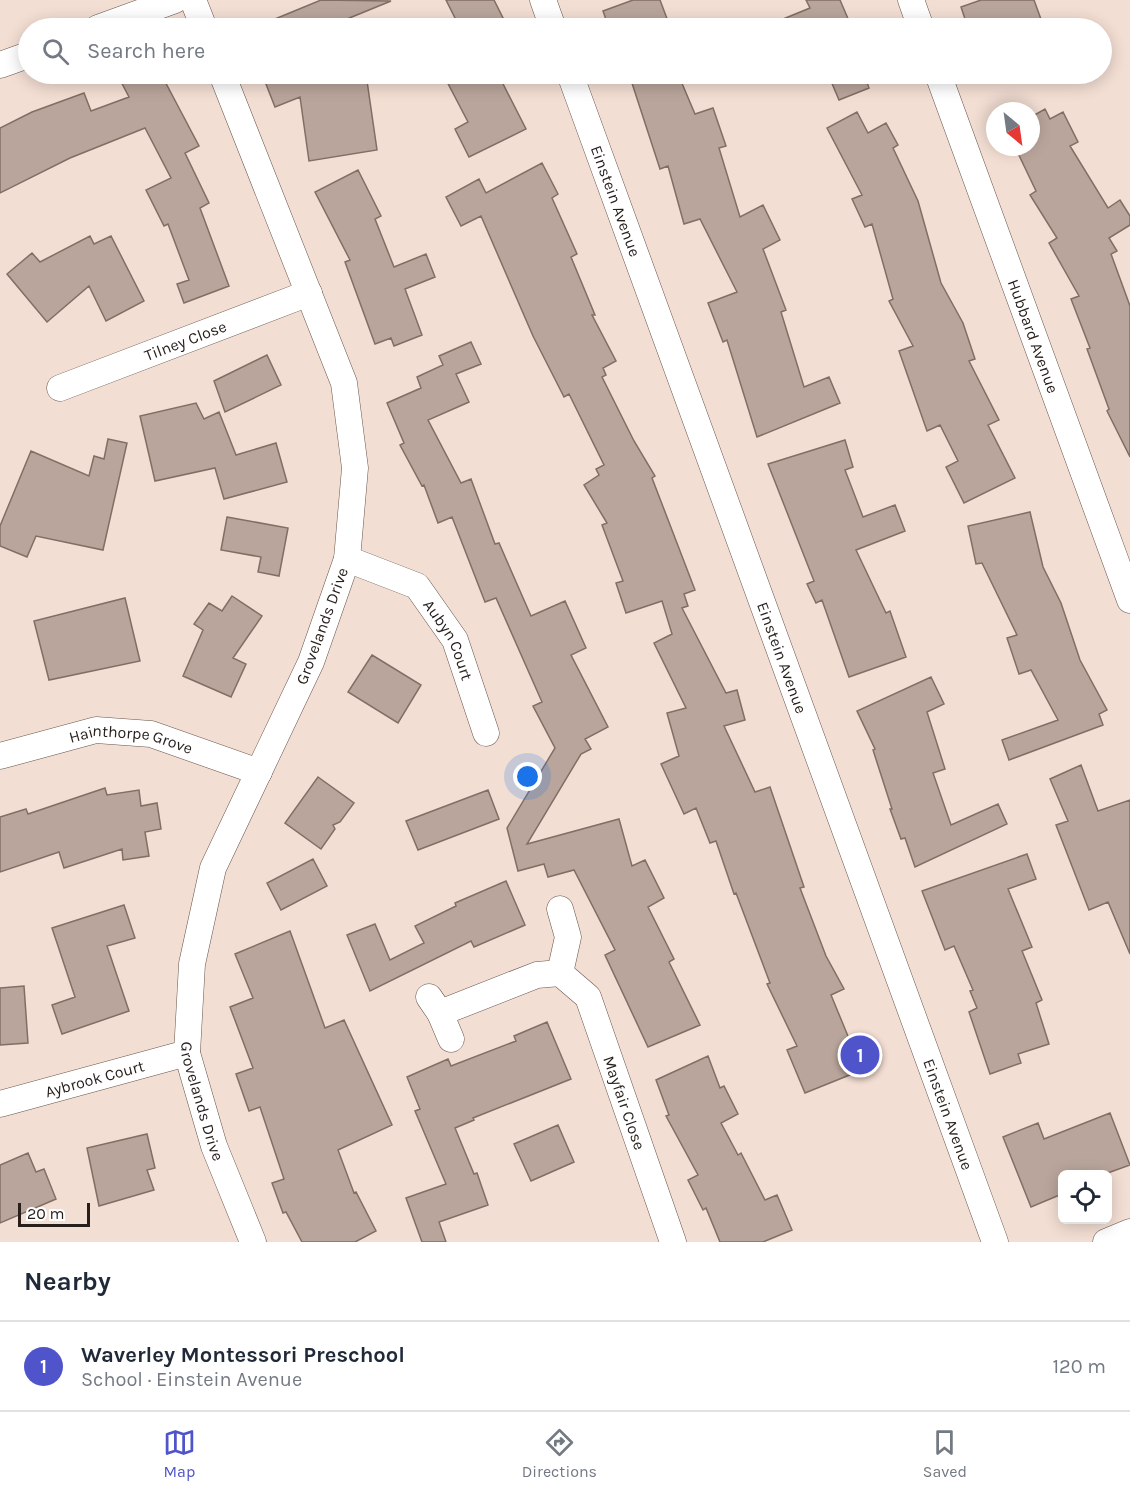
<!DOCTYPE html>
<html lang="en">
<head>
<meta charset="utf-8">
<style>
	:root { --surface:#fff; --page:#f2f2f3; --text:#1f2937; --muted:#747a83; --line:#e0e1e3; --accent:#5054cb }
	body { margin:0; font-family:Karla,sans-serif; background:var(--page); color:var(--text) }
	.controls { position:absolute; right:18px; bottom:18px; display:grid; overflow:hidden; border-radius:9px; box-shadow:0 3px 15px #0003 }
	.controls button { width:54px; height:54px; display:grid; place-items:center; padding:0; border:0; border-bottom:2px solid var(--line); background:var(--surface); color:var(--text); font:30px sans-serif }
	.compass { position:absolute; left:986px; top:102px; width:54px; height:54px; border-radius:50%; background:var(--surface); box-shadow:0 3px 15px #0003; rotate:151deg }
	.scale { position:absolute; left:18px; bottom:15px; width:72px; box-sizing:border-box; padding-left:6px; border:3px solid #261f1b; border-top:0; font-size:16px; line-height:21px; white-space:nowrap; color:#261f1b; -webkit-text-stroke:4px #fff; paint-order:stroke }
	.you { position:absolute; left:528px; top:777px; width:21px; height:21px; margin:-15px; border:4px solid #fff; border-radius:50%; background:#1a73e8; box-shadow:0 0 0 9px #1a73e833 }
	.badge { display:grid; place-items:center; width:39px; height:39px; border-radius:50%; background:var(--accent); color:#fff; font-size:20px; font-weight:700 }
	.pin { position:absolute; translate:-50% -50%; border:3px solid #fff; box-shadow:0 2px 6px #0006 }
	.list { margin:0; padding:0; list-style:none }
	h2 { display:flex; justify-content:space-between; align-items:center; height:78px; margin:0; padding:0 24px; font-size:26px }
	h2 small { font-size:20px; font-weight:400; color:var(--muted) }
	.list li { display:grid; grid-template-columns:39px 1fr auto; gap:18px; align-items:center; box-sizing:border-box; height:90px; padding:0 24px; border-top:2px solid var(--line) }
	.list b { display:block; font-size:22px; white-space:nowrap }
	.list p { margin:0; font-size:20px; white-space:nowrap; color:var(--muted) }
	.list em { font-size:20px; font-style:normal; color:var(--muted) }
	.icon { flex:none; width:33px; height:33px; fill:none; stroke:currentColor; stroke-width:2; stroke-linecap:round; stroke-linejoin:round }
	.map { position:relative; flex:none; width:1130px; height:1242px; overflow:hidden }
	.search { position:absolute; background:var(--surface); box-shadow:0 3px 15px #0003; left:18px; right:18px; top:18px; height:66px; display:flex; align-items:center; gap:15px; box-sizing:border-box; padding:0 21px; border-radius:33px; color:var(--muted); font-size:22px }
	.sheet { height:168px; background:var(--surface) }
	nav { display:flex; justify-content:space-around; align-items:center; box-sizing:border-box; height:84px; border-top:2px solid var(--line); background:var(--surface); font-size:16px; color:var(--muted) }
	nav a { display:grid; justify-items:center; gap:3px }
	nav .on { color:var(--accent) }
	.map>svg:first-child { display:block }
	.building { fill:#b9a59b; stroke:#816e65; stroke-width:1.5 }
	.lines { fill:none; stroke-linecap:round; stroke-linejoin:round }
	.street-casing { stroke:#67554c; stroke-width:27 }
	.street { stroke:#fff; stroke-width:26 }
	.labels { text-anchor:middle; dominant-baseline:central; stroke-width:4.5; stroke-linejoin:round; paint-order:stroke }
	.street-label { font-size:16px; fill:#261f1b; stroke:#fff }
</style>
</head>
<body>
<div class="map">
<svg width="1130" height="1242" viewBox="0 0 1130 1242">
	<rect width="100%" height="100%" fill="#f3ded3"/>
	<path class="building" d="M 321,0 L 391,1 L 347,19 L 351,28 L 253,28 Z
		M 446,0 L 494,0 L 503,18 L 480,28 L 460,28 Z
		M 633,0 L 660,0 L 669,24 L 655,28 L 609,28 L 603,11 Z
		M 806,0 L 840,0 L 852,28 L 761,28 L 810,8 Z
		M 981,0 L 1034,0 L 1042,22 L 1023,28 L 968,28 L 961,7 Z
		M 117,74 L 161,74 L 199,146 L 185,153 L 209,203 L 200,208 L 229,286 L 184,303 L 177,284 L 189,280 L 168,224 L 164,226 L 146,190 L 171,178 L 145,128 L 70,158 L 0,193 L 0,128 L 32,112 L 84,93 L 91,111 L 129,97 Z
		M 262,74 L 366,74 L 377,150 L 309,161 L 300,97 L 275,107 Z
		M 443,74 L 498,74 L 526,129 L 469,157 L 455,129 L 468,122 Z
		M 629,74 L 678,74 L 695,114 L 713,108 L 726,146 L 719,148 L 740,217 L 763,205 L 780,240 L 763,249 L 786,310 L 781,312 L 804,387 L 829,377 L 840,403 L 757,437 L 727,340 L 723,342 L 708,303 L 737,292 L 700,219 L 684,224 L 668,166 L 660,169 Z
		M 828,74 L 864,74 L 869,88 L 839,100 Z
		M 1045,109 L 1050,119 L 1063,112 L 1078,142 L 1070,146 L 1108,208 L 1120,200 L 1130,216 L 1130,225 L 1109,238 L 1117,251 L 1111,254 L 1130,306 L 1130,457 L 1107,411 L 1109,409 L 1087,349 L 1090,348 L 1071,299 L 1079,296 L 1049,243 L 1057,238 L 1030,195 L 1036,191 L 1015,147 L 1031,147 L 1031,117 Z
		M 857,112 L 868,133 L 886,123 L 898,145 L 893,148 L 918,201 L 941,283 L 963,323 L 975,359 L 969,361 L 999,420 L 988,425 L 1015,478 L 964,503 L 946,467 L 958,461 L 940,425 L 927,431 L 899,351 L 913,346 L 889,301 L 893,299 L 872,224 L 865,227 L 852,199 L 862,195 L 827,128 Z
		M 542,163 L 558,194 L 552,198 L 577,254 L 571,257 L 595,315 L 592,315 L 616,361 L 603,368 L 606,375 L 602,377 L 634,441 L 655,476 L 652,478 L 695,590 L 684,594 L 688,606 L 682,608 L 726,693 L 737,690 L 745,720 L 724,726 L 755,792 L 770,787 L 804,887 L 800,888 L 826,956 L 844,989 L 831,995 L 862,1070 L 805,1093 L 787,1050 L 797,1046 L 767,984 L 770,983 L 736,893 L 734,894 L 716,841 L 710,843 L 696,808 L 684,814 L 661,764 L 679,756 L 667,713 L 686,708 L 654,643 L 672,634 L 662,601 L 626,613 L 616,583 L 623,581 L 602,525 L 607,523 L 584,485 L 599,475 L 596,469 L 604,465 L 569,394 L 564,397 L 533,336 L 481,216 L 461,226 L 446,197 L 479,179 L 486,193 Z
		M 358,170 L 381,216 L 375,219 L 394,267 L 426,254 L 435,277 L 405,289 L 422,335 L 394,346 L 391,338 L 375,344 L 345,262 L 350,260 L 315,192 Z
		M 90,236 L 94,244 L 111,236 L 144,301 L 106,321 L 89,286 L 47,322 L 7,274 L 32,253 L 40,262 Z
		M 471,342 L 481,364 L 456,374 L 469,402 L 428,420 L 461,483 L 471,479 L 495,544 L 499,543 L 531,616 L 565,601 L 586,648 L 571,655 L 608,727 L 585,739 L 591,749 L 581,754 L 527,844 L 619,819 L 632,866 L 645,860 L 664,898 L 648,907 L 674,959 L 669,962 L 700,1025 L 648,1047 L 605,955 L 615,950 L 574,870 L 548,877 L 544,864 L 518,871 L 507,828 L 555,748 L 533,706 L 542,702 L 496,598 L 485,602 L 452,517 L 438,523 L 424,485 L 422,486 L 400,445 L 404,443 L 387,403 L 421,388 L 417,377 L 443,365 L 439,356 Z
		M 267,355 L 281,385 L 225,412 L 214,381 Z
		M 196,403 L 204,419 L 219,412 L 236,455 L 276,443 L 287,482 L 224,499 L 215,468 L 155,481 L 140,416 Z
		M 108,439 L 127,443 L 103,550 L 36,536 L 27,557 L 0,546 L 0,526 L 31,451 L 89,476 L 94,456 L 104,459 Z
		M 845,440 L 853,467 L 845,470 L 863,517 L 895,505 L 905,531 L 856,550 L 886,613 L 890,611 L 906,657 L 849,677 L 822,600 L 816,603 L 807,584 L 814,581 L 768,464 Z
		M 1030,512 L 1043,567 L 1061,603 L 1080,660 L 1107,710 L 1099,714 L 1103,725 L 1009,760 L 1002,740 L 1058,720 L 1031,670 L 1019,674 L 1007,638 L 1017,635 L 982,563 L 976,564 L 968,526 Z
		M 227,517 L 288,528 L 279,576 L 258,572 L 261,557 L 221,550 Z
		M 232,596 L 262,616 L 233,658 L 246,664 L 231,697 L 183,676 L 203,630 L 194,624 L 209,603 L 222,611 Z
		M 125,598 L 140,661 L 49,680 L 34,621 Z
		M 372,655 L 421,685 L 398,723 L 348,692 Z
		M 931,677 L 944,704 L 927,712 L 945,769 L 933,773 L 951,825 L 998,804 L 1007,824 L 915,867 L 905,838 L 901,839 L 890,809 L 892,809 L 873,750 L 875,749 L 857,711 Z
		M 1081,765 L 1098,811 L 1130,800 L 1130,954 L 1108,902 L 1089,910 L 1056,825 L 1068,821 L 1050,779 Z
		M 318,777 L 354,803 L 340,822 L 333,825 L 335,829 L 321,849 L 285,823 Z
		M 105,788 L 107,795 L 139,790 L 141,806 L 157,803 L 161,829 L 145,832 L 149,856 L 123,860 L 122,849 L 64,868 L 59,852 L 0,872 L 0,817 L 26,809 L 28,814 Z
		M 488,790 L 499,819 L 418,850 L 406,821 Z
		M 1027,854 L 1036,879 L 1008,889 L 1032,947 L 1022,951 L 1042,1000 L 1036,1003 L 1049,1044 L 1018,1054 L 1021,1063 L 990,1074 L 969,1012 L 977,1008 L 970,991 L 973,990 L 954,946 L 945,950 L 922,891 Z
		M 313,859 L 327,886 L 281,910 L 267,883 Z
		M 506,881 L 525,925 L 474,947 L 471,941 L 370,991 L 347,935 L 375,924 L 390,960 L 424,943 L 415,926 L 456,906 L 455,903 Z
		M 124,905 L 135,938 L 107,946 L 129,1011 L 62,1034 L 52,1005 L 75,997 L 52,928 Z
		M 290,931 L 325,1028 L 344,1020 L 392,1125 L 338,1150 L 354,1193 L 356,1192 L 376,1231 L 355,1242 L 302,1242 L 286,1212 L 283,1213 L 272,1183 L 284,1179 L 260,1107 L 249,1111 L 236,1074 L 253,1068 L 230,1007 L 253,998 L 235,954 Z
		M 24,986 L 28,1043 L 0,1045 L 0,988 Z
		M 547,1022 L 571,1079 L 473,1118 L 474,1120 L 455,1128 L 474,1174 L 477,1173 L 488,1205 L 439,1222 L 446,1242 L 422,1242 L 406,1198 L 446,1184 L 415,1111 L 420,1109 L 407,1077 L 448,1059 L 451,1066 L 516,1041 L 514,1036 Z
		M 708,1056 L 720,1088 L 724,1086 L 738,1114 L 721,1123 L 738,1155 L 741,1153 L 765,1200 L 777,1195 L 792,1230 L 763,1242 L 720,1242 L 706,1208 L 703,1210 L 688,1180 L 698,1175 L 666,1116 L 669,1115 L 656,1080 Z
		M 1110,1113 L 1130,1165 L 1105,1174 L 1062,1174 L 1062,1194 L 1031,1207 L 1003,1137 L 1038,1123 L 1044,1139 Z
		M 558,1125 L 574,1162 L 531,1181 L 514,1144 Z
		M 147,1134 L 155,1168 L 147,1170 L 154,1190 L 99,1206 L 87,1148 Z
		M 28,1153 L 36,1172 L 44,1169 L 56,1199 L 0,1223 L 0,1165 Z"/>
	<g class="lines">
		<g class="street-casing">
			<g id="street">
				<path d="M 193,0 L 204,28"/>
				<path d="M 543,0 L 553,28"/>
				<path d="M 911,0 L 921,28"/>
				<path d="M 98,28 L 175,0"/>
				<path d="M 0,65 L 28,55"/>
				<path id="s1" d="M 222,74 L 344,383 L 355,468 L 347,559 L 311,662 L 213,868 L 192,964 L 187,1053 L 214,1146 L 253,1242"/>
				<path id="s2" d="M 570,74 L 995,1242"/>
				<path id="s3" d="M 938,74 L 1130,600"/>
				<path id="s4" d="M 60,388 L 309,293"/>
				<path id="s5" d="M 347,559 L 417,586 L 455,640 L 486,733"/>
				<path id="s6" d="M 0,756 L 96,730 L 151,734 L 259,772"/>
				<path d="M 560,909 L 568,937 L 560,973"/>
				<path d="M 429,997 L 440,1013 L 451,1039"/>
				<path id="s7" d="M 440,1013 L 537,975 L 560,973 L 588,997 L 673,1242"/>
				<path id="s8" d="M 0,1104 L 187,1053"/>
				<path d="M 1106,1242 L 1130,1232"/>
			</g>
		</g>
		<use href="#street" class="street"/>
	</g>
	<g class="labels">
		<g class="street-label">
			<text stroke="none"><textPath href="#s2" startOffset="135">Einstein Avenue</textPath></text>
			<text stroke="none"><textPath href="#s3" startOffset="279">Hubbard Avenue</textPath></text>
			<text stroke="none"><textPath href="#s4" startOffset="134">Tilney Close</textPath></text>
			<text transform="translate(322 626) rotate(-70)">Grovelands Drive</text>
			<text stroke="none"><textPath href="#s5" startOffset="138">Aubyn Court</textPath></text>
			<text stroke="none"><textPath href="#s2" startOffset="621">Einstein Avenue</textPath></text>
			<text stroke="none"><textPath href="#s6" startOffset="135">Hainthorpe Grove</textPath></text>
			<text stroke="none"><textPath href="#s8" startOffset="98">Aybrook Court</textPath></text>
			<text stroke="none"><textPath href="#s1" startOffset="1084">Grovelands Drive</textPath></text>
			<text stroke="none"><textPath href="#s7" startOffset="276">Mayfair Close</textPath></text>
			<text stroke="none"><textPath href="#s2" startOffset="1107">Einstein Avenue</textPath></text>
		</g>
	</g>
</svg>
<div class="controls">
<button><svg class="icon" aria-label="locate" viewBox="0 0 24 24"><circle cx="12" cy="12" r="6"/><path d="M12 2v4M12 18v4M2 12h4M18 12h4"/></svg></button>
</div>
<svg class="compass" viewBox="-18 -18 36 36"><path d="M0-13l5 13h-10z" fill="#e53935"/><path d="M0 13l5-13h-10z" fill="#747a83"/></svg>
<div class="scale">20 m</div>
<div class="you"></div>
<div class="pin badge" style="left:860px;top:1055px">1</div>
<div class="search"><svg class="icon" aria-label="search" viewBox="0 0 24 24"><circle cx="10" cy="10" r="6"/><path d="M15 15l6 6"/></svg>Search here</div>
</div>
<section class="sheet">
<h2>Nearby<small></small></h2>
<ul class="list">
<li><span class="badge">1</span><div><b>Waverley Montessori Preschool</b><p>School · Einstein Avenue</p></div><em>120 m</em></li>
</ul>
</section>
<nav>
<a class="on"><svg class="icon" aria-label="map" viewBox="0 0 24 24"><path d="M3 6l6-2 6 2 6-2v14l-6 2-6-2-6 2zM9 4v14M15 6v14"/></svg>Map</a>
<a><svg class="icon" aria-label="directions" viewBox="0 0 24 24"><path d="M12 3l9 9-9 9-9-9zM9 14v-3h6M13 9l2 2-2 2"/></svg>Directions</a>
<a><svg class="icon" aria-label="saved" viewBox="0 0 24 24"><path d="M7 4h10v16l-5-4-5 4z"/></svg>Saved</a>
</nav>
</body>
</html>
